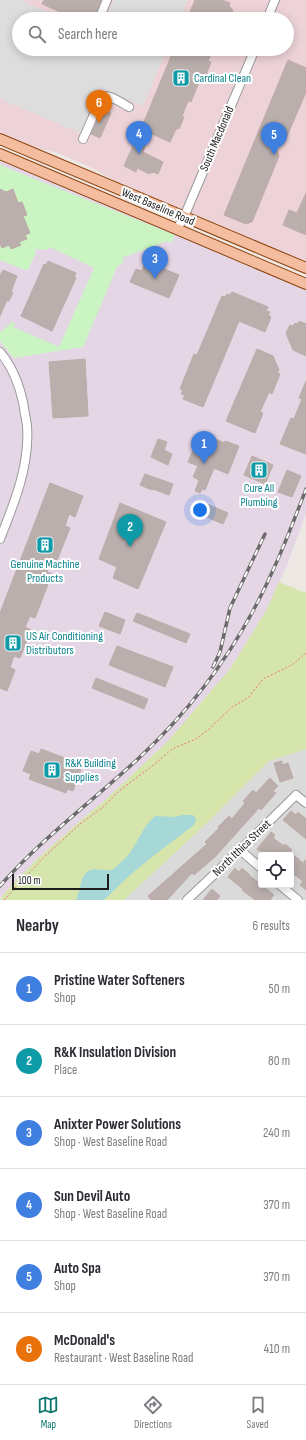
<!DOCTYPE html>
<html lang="en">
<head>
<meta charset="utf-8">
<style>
	:root { --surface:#fff; --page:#f2f2f3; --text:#2b2b33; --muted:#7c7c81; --line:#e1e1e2; --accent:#0f766e }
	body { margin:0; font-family:"Sofia Sans Condensed",sans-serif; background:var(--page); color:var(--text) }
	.controls { position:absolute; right:12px; bottom:12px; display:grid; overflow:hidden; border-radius:4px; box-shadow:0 2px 10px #0003 }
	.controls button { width:36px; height:36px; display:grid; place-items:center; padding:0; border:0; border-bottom:1px solid var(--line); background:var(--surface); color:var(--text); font:20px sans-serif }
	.scale { position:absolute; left:12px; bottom:10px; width:97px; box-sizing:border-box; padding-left:4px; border:2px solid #1d1d1d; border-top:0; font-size:11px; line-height:14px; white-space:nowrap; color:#1d1d1d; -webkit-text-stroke:3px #fff; paint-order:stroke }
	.you { position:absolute; left:200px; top:510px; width:14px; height:14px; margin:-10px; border:3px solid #fff; border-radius:50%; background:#1a73e8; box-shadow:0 0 0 6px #1a73e833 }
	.badge { display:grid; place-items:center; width:26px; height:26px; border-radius:50%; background:var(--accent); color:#fff; font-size:13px; font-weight:700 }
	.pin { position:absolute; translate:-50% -33px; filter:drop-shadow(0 1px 2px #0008) }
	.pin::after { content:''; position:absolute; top:21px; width:14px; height:12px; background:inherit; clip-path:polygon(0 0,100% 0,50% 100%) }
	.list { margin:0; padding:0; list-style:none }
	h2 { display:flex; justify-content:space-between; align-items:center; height:52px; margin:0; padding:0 16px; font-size:17px }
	h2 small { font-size:13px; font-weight:400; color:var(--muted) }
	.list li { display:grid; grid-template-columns:26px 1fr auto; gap:12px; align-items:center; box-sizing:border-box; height:72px; padding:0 16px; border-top:1px solid var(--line) }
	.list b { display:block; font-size:15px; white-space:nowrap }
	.list p { margin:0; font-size:13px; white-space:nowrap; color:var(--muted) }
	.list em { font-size:13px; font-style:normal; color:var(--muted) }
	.icon { flex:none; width:22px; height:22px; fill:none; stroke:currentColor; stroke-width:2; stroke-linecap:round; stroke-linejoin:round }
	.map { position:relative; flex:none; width:306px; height:900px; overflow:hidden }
	.search { position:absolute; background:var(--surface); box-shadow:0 2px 10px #0003; left:12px; right:12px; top:12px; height:44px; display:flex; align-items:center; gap:10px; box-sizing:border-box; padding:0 14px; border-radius:22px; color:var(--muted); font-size:15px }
	.sheet { height:484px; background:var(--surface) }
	nav { display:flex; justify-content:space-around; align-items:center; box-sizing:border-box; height:56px; border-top:1px solid var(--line); background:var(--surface); font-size:11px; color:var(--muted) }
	nav a { display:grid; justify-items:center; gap:2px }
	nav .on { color:var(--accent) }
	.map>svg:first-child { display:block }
	.residential { fill:#dbdada; fill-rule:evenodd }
	.commercial { fill:#edd3d8; fill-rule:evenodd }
	.industrial { fill:#e5d6e6 }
	.grass { fill:#d5e5ac }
	.park { fill:#caf5c2 }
	.parking { fill:#ddd }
	.water { fill:#a6d8d8 }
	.building { fill:#baafad; stroke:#beaba7 }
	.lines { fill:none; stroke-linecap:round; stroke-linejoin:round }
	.minor-casing { stroke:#9a9a9a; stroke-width:10 }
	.major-casing { stroke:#8c420a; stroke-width:12 }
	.path { stroke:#f07182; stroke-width:1; stroke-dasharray:2 2; stroke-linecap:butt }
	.minor { stroke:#fff; stroke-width:8 }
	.major { stroke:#f5bda0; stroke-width:10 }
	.rail-casing { stroke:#6b6b6b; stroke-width:3.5 }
	.rail { stroke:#fff; stroke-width:2; stroke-dasharray:6; stroke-linecap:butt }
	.labels { text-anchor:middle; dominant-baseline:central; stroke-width:4; stroke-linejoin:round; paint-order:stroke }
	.culture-label { font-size:12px; fill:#0d838f; stroke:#fff; text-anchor:start }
	.street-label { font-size:12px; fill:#1d1d1d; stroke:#fff }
</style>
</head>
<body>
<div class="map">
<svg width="306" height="900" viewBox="0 0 306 900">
	<rect width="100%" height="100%" fill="#ede8e3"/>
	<path class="residential" d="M 306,749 L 306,900 L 124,900 L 206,824 L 269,760 ZM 261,855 L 291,855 L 291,885 L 261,885 Z"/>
	<path class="commercial" d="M 0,0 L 306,0 L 306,262 L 117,182 L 94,169 L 56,152 L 36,148 L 0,132 ZM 19,19 L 287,19 L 287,49 L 19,49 Z"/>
	<path class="industrial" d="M 0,160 L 306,289 L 306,514 L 287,565 L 266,611 L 230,669 L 168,741 L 103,802 L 88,814 L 36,860 L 0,898 Z"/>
	<path class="grass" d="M 279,582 L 306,593 L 306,749 L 269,761 L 206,824 L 124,900 L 0,900 L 4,894 L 36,860 L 88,814 L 103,802 L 168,741 L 230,669 L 266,611 Z"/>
	<path class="park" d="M 0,165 L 175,235 L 171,243 L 167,241 L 122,258 L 124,262 L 117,267 L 83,347 L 14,358 L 0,341 L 0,333 L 12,322 L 15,323 L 13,327 L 59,347 L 94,268 L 50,247 L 47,250 L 35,249 L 36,253 L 27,271 L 0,260 L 0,244 L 2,248 L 9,245 L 11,249 L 20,245 L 19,242 L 27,239 L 25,235 L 30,233 L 23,216 L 27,215 L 22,202 L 18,203 L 13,189 L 6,192 L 0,189 Z"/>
	<path class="parking" d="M 0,0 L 20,0 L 64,19 L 19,19 L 19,49 L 167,49 L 143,106 L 99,88 L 80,133 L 0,99 Z
		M 114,0 L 188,0 L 180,19 L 106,19 Z"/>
	<path class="water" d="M 182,815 L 193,815 L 196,819 L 194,825 L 157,853 L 130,875 L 104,900 L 76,900 C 79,893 81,879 85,874 C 92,865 103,872 111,870 C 114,869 117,866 119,864 C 135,853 139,830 155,816 L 175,817 Z"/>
	<path class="building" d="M 44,0 L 101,0 L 94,19 L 79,14 L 77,19 L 42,4 Z
		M 195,0 L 222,0 L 230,3 L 229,6 L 233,10 L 229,19 L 187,19 Z
		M 174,49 L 213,49 L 208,61 L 211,62 L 205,78 L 201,77 L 191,102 L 188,101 L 182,116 L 184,117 L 179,129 L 176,129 L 170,142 L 141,129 Z
		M 288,60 L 306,68 L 306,92 L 285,141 L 275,145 L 279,156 L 252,222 L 246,224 L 224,215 Z
		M 105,110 L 111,113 L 100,138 L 91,134 L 102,111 L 104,112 Z
		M 136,139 L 146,144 L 143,152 L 163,162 L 158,174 L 153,172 L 152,173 L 149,173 L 149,174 L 137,168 L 136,172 L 124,166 Z
		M 0,189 L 6,192 L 13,189 L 18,203 L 22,202 L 27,215 L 23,216 L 30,233 L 25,235 L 27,239 L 19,242 L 21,245 L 11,249 L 9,245 L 2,248 L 0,244 Z
		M 306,193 L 306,235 L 283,225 L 289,210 L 297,213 Z
		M 48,261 L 76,273 L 74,277 L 76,278 L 52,331 L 21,316 L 44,264 L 46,265 Z
		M 144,265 L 155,269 L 157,266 L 179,275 L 169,298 L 130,282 L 136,269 L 142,271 Z
		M 3,270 L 17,276 L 11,292 L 13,293 L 9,301 L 7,300 L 0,316 L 0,276 Z
		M 232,292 L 268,307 L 266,311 L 270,312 L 268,315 L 271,317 L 265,332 L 239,321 L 203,407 L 183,399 L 185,395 L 181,394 L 183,390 L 180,389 L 194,354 L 197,355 L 222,296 L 225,297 L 227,294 L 230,295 Z
		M 299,321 L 306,324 L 306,356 L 293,350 L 286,333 L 290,325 L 293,326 L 295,323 L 298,324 Z
		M 257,349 L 273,356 L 279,370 L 277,373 L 280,374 L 272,394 L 269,392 L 260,412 L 263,413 L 255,433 L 226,421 Z
		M 85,359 L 88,416 L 53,418 L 49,362 Z
		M 306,381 L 306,454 L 280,444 L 291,418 L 294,419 L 302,399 L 299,398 Z
		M 200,433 L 225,443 L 225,441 L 239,446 L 228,474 L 214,468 L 205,490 L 202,489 L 200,493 L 195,491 L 199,480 L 193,477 L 198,466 L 188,462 L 193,450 L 202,454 L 206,444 L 198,440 Z
		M 158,439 L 167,442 L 164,450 L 172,454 L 168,465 L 151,457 Z
		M 252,456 L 273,465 L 265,484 L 244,475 Z
		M 287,470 L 301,476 L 292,497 L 278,492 Z
		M 145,474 L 173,484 L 169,495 L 153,489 L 152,490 L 140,485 Z
		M 50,483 L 83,496 L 75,517 L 69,514 L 65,526 L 70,528 L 56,563 L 51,561 L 47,572 L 52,574 L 35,618 L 30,616 L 25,627 L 31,630 L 20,658 L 14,656 L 10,667 L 15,670 L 7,691 L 0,688 L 0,613 Z
		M 120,503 L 166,522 L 138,589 L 113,578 L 117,567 L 99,559 Z
		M 207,504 L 228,513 L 223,524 L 202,515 Z
		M 105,612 L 125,620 L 120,634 L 99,626 Z
		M 137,613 L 190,634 L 186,643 L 133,621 Z
		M 117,646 L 173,667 L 165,687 L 109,665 Z
		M 96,678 L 148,699 L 144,709 L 92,688 Z
		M 41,749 L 78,763 L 76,768 L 81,770 L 73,791 L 67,789 L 66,793 L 29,779 L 31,774 L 23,771 L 31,751 L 39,754 Z
		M 282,761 L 282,765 L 288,763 L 293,778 L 280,782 L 274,763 Z
		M 270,778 L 278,786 L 273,791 L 276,793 L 261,810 L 259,808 L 215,857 L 194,875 L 192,873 L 167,900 L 151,900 L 148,896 L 207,844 L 205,842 L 219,828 L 218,827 L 229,816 L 232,819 L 245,803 L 243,801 L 253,790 L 256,793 Z
		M 291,811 L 296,815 L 298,812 L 306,819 L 306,839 L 283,820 Z
		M 271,832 L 275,835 L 273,838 L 284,846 L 285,844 L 292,850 L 290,852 L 303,863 L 306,859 L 306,890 L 300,885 L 303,881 L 295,875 L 291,880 L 291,855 L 265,855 L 257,849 Z
		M 235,868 L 239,872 L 242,868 L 249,874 L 249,875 L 274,895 L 270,900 L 255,900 L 242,890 L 243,889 L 228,877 Z
		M 212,889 L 220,896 L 217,900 L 203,900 Z"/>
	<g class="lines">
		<g class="minor-casing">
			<path id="minor" d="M 99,19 L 107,0
				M 267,19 L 275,0
				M 83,139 L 100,101 L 103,96 C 112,95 121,103 129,107
				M 177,229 L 184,217 L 255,49
				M 0,352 C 12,366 19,384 23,402 C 24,410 26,418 27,426 C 30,465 14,504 0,539
				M 240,850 L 261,868
				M 280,885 L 298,900
				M 187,900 L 240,850 L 296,795 L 306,803"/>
		</g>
		<g class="major-casing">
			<path id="major" d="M 0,139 L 306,268
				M 0,154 L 306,284"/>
		</g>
		<path class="path" d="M 4,900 L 43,858 L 80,824 L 102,808 L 119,791 L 156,763 L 172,749 L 196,739 L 208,730 L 232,707 L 248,698 L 263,679 L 292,665 L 306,653"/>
		<use href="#minor" class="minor"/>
		<use href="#major" class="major"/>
		<g class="rail-casing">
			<path id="rail" d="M 213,667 L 220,652 L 230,608 L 265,534
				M 0,886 C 42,838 94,800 140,757 C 185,715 224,665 253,611 C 274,572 290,531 306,489"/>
		</g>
		<use href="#rail" class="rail"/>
	</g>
	<defs>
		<g id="building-square" transform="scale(0.9)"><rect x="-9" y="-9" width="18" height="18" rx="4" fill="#0f9aa8" stroke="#fff"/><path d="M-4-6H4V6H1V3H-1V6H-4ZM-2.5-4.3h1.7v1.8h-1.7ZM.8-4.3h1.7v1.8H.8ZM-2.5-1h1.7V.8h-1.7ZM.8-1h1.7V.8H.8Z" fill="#fff"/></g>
	</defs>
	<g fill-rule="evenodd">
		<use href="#building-square" x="181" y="78"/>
		<use href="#building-square" x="259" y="470"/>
		<use href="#building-square" x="45" y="545"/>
		<use href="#building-square" x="13" y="643"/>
		<use href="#building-square" x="52" y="770"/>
	</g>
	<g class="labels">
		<g class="culture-label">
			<text x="194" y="78">Cardinal Clean</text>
			<text x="259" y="488" text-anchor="middle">Cure All<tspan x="259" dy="14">Plumbing</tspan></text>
			<text x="45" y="564" text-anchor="middle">Genuine Machine<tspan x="45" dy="14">Products</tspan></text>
			<text x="26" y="636">US Air Conditioning<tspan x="26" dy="14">Distributors</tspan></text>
			<text x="65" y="763">R&amp;K Building<tspan x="65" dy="14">Supplies</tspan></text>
		</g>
		<g class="street-label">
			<text transform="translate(217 139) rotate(-67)">South Macdonald</text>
			<text transform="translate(158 207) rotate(23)">West Baseline Road</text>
			<text transform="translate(242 848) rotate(-44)">North Ithica Street</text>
		</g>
	</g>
</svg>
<div class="controls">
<button><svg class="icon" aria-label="locate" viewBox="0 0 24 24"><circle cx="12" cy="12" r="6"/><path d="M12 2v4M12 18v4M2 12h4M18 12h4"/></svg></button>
</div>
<div class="scale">100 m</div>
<div class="you"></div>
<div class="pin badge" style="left:204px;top:464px;background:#3f7fe0">1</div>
<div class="pin badge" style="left:130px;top:547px;background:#0f9aa8">2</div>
<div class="pin badge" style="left:155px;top:279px;background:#3f7fe0">3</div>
<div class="pin badge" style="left:139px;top:154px;background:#3f7fe0">4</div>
<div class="pin badge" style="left:274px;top:155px;background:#3f7fe0">5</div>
<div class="pin badge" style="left:99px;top:123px;background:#e8710a">6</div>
<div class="search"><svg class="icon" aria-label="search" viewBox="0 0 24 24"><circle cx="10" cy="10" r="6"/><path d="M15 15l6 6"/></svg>Search here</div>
</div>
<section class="sheet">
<h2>Nearby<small>6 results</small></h2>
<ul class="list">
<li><span class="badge" style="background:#3f7fe0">1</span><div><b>Pristine Water Softeners</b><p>Shop</p></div><em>50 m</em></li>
<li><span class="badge" style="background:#0f9aa8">2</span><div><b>R&amp;K Insulation Division</b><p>Place</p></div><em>80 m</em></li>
<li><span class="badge" style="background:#3f7fe0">3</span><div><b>Anixter Power Solutions</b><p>Shop · West Baseline Road</p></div><em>240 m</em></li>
<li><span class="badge" style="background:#3f7fe0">4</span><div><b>Sun Devil Auto</b><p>Shop · West Baseline Road</p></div><em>370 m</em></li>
<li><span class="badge" style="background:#3f7fe0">5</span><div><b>Auto Spa</b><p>Shop</p></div><em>370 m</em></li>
<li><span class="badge" style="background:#e8710a">6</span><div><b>McDonald's</b><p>Restaurant · West Baseline Road</p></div><em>410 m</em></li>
</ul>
</section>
<nav>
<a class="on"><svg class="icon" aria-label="map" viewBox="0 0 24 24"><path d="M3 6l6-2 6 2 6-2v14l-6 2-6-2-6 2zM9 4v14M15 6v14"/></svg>Map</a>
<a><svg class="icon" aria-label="directions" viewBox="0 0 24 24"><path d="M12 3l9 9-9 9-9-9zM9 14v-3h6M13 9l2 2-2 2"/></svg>Directions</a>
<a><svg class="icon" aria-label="saved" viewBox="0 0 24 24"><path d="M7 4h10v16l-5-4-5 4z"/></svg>Saved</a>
</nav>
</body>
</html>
